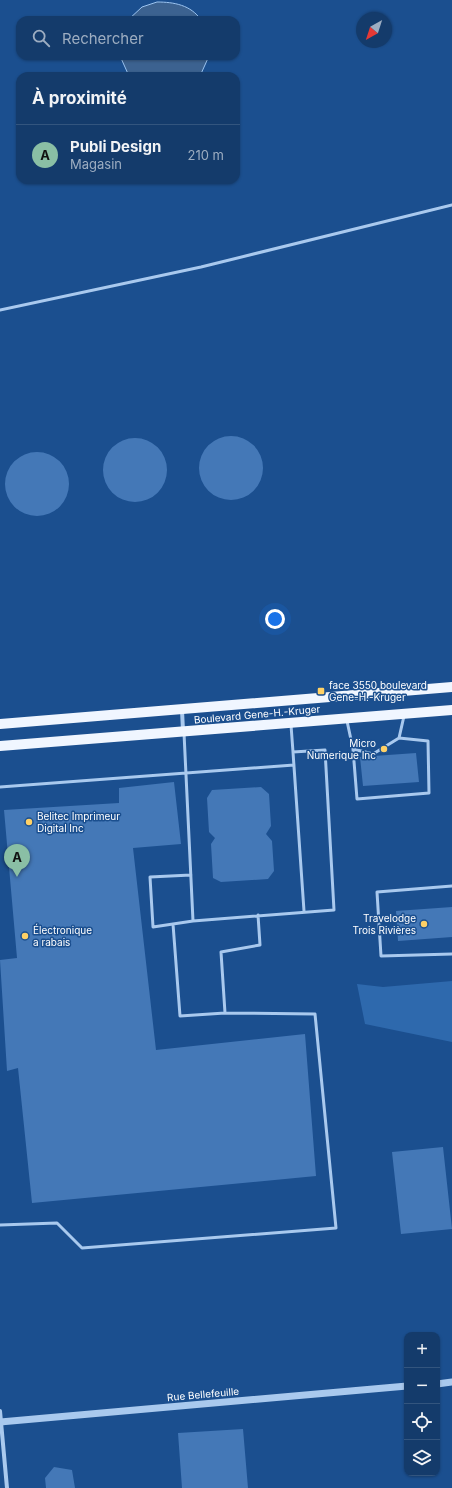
<!DOCTYPE html>
<html lang="fr">
<head>
<meta charset="utf-8">
<style>
	:root { --surface:#143b6b; --page:#214673; --text:#f1f3f6; --muted:#9dadc1; --line:#33557e; --accent:#8abfa5 }
	body { margin:0; font-family:Inter,sans-serif; background:var(--page); color:var(--text) }
	.controls { position:absolute; right:12px; bottom:12px; display:grid; overflow:hidden; border-radius:8px; box-shadow:0 1px 3px #0004 }
	.controls button { width:36px; height:36px; display:grid; place-items:center; padding:0; border:0; border-bottom:1px solid var(--line); background:var(--surface); color:var(--text); font:20px sans-serif }
	.compass { position:absolute; left:356px; top:12px; width:36px; height:36px; border-radius:50%; background:var(--surface); box-shadow:0 1px 3px #0004; rotate:219deg }
	.you { position:absolute; left:275px; top:619px; width:14px; height:14px; margin:-10px; border:3px solid #fff; border-radius:50%; background:#1a73e8; box-shadow:0 0 0 6px #1a73e833 }
	.badge { display:grid; place-items:center; width:26px; height:26px; border-radius:50%; background:var(--accent); color:#111; font-size:13px; font-weight:700 }
	.pin { position:absolute; translate:-50% -33px; filter:drop-shadow(0 1px 2px #0008) }
	.pin::after { content:''; position:absolute; top:21px; width:14px; height:12px; background:inherit; clip-path:polygon(0 0,100% 0,50% 100%) }
	.list { margin:0; padding:0; list-style:none }
	h2 { display:flex; justify-content:space-between; align-items:center; height:52px; margin:0; padding:0 16px; font-size:17px }
	h2 small { font-size:13px; font-weight:400; color:var(--muted) }
	.list li { display:grid; grid-template-columns:26px 1fr auto; gap:12px; align-items:center; box-sizing:border-box; height:60px; padding:0 16px; border-top:1px solid var(--line) }
	.list b { display:block; font-size:15px; white-space:nowrap }
	.list p { margin:0; font-size:13px; white-space:nowrap; color:var(--muted) }
	.list em { font-size:13px; font-style:normal; color:var(--muted) }
	.icon { flex:none; width:22px; height:22px; fill:none; stroke:currentColor; stroke-width:2; stroke-linecap:round; stroke-linejoin:round }
	.map { position:relative; flex:none; width:452px; height:1488px; overflow:hidden }
	.search { position:absolute; background:var(--surface); box-shadow:0 1px 3px #0004; left:16px; top:16px; width:224px; height:44px; display:flex; align-items:center; gap:10px; box-sizing:border-box; padding:0 14px; border-radius:12px; color:var(--muted); font-size:15px }
	.panel { position:absolute; background:var(--surface); box-shadow:0 1px 3px #0004; left:16px; top:72px; width:224px; height:112px; border-radius:12px }
	.map>svg:first-child { display:block }
	.green { fill:#2e69ad }
	.water { fill:#3c6290; stroke:#9cc4f0 }
	.building { fill:#4478b7 }
	.lines { fill:none; stroke-linecap:round; stroke-linejoin:round }
	.service { stroke:#a9c9ee; stroke-width:3 }
	.minor { stroke:#a9c9ee; stroke-width:4 }
	.tertiary { stroke:#a9c9ee; stroke-width:7 }
	.primary { stroke:#f0f6ff; stroke-width:10 }
	.poi-dot { fill:#ffd166; stroke:#1b4f8f; stroke-width:1.5 }
	.labels { text-anchor:middle; dominant-baseline:central; stroke-width:3; stroke-linejoin:round; paint-order:stroke }
	.poi-label { font-size:10px; fill:#fff; stroke:#1b4f8f; text-anchor:start }
	.street-label { font-size:10px; fill:#fff; stroke:#1b4f8f }
</style>
</head>
<body>
<div class="map">
<svg width="452" height="1488" viewBox="0 0 452 1488">
	<rect width="100%" height="100%" fill="#1b4f8f"/>
	<path class="green" d="M 452,981 L 452,1042 L 365,1024 L 357,984 L 383,987 Z"/>
	<path class="water" d="M 157,2 C 174,2 191,5 201,20 L 128,20 L 142,7 Z
		M 120,56 L 209,56 L 200,76 L 129,76 Z"/>
	<path class="building" d="M199 468a32 32 0 1 1 64 0a32 32 0 1 1-64 0Z
		M103 470a32 32 0 1 1 64 0a32 32 0 1 1-64 0Z
		M5 484a32 32 0 1 1 64 0a32 32 0 1 1-64 0Z
		M 416,753 L 419,782 L 363,786 L 360,757 Z
		M 174,782 L 181,844 L 133,848 L 156,1050 L 305,1034 L 316,1176 L 32,1203 L 18,1068 L 7,1071 L 0,960 L 17,958 L 4,810 L 119,803 L 119,788 Z
		M 261,787 L 269,794 L 271,826 L 266,834 L 272,841 L 274,871 L 268,879 L 221,882 L 213,878 L 211,844 L 215,838 L 209,832 L 207,798 L 212,790 Z
		M 452,907 L 452,937 L 398,941 L 396,911 Z
		M 443,1147 L 452,1229 L 401,1234 L 392,1152 Z
		M 243,1429 L 248,1488 L 182,1488 L 178,1433 Z
		M 54,1467 L 72,1470 L 75,1488 L 46,1488 L 45,1478 Z"/>
	<g class="lines">
		<path class="service" d="M 0,310 L 201,267 L 452,205
			M 347,721 L 353,749 L 373,754 L 399,738 L 404,716
			M 184,733 L 193,921 L 334,910 L 325,750 L 293,752 L 291,725
			M 353,749 L 357,799 L 429,793 L 428,741 L 399,738
			M 293,752 L 304,911
			M 0,787 L 294,765
			M 191,875 L 150,877 L 153,927 L 193,921
			M 452,886 L 377,892 L 381,956 L 452,954
			M 225,1013 L 221,952 L 260,945 L 258,915
			M 0,1225 L 57,1223 L 82,1248 L 336,1228 L 315,1014 L 225,1013 L 180,1016 L 173,924"/>
		<path class="minor" d="M 182,710 L 183,731
			M 0,1411 L 7,1488"/>
		<path class="tertiary" d="M 437,1384 L 452,1382
			M 0,1422 L 407,1386"/>
		<path class="primary" d="M 0,724 L 452,687
			M 0,746 L 452,710"/>
	</g>
	<g class="poi-dot">
		<rect x="317" y="687" width="8" height="8" rx="2"/>
		<circle cx="384" cy="749" r="4"/>
		<circle cx="29" cy="822" r="4"/>
		<circle cx="424" cy="924" r="4"/>
		<circle cx="25" cy="936" r="4"/>
	</g>
	<g class="labels">
		<g class="poi-label">
			<text x="329" y="685">face 3550 boulevard<tspan x="329" dy="12">Gene-H.-Kruger</tspan></text>
			<text x="376" y="743" text-anchor="end">Micro<tspan x="376" dy="12">Numerique Inc</tspan></text>
			<text x="37" y="816">Belitec Imprimeur<tspan x="37" dy="12">Digital Inc</tspan></text>
			<text x="416" y="918" text-anchor="end">Travelodge<tspan x="416" dy="12">Trois Rivières</tspan></text>
			<text x="33" y="930">Électronique<tspan x="33" dy="12">a rabais</tspan></text>
		</g>
		<g class="street-label">
			<text transform="translate(257 714) rotate(-5)">Boulevard Gene-H.-Kruger</text>
			<text transform="translate(203 1394) rotate(-5)">Rue Bellefeuille</text>
		</g>
	</g>
</svg>
<div class="controls">
<button>+</button>
<button>−</button>
<button><svg class="icon" aria-label="locate" viewBox="0 0 24 24"><circle cx="12" cy="12" r="6"/><path d="M12 2v4M12 18v4M2 12h4M18 12h4"/></svg></button>
<button><svg class="icon" aria-label="layers" viewBox="0 0 24 24"><path d="M12 4l9 5-9 5-9-5zM3 14l9 5 9-5"/></svg></button>
</div>
<svg class="compass" viewBox="-18 -18 36 36"><path d="M0-13l5 13h-10z" fill="#e53935"/><path d="M0 13l5-13h-10z" fill="#9dadc1"/></svg>
<div class="you"></div>
<div class="pin badge" style="left:17px;top:877px">A</div>
<div class="search"><svg class="icon" aria-label="search" viewBox="0 0 24 24"><circle cx="10" cy="10" r="6"/><path d="M15 15l6 6"/></svg>Rechercher</div>
<section class="panel">
<h2>À proximité<small></small></h2>
<ul class="list">
<li><span class="badge">A</span><div><b>Publi Design</b><p>Magasin</p></div><em>210 m</em></li>
</ul>
</section>
</div>
</body>
</html>
